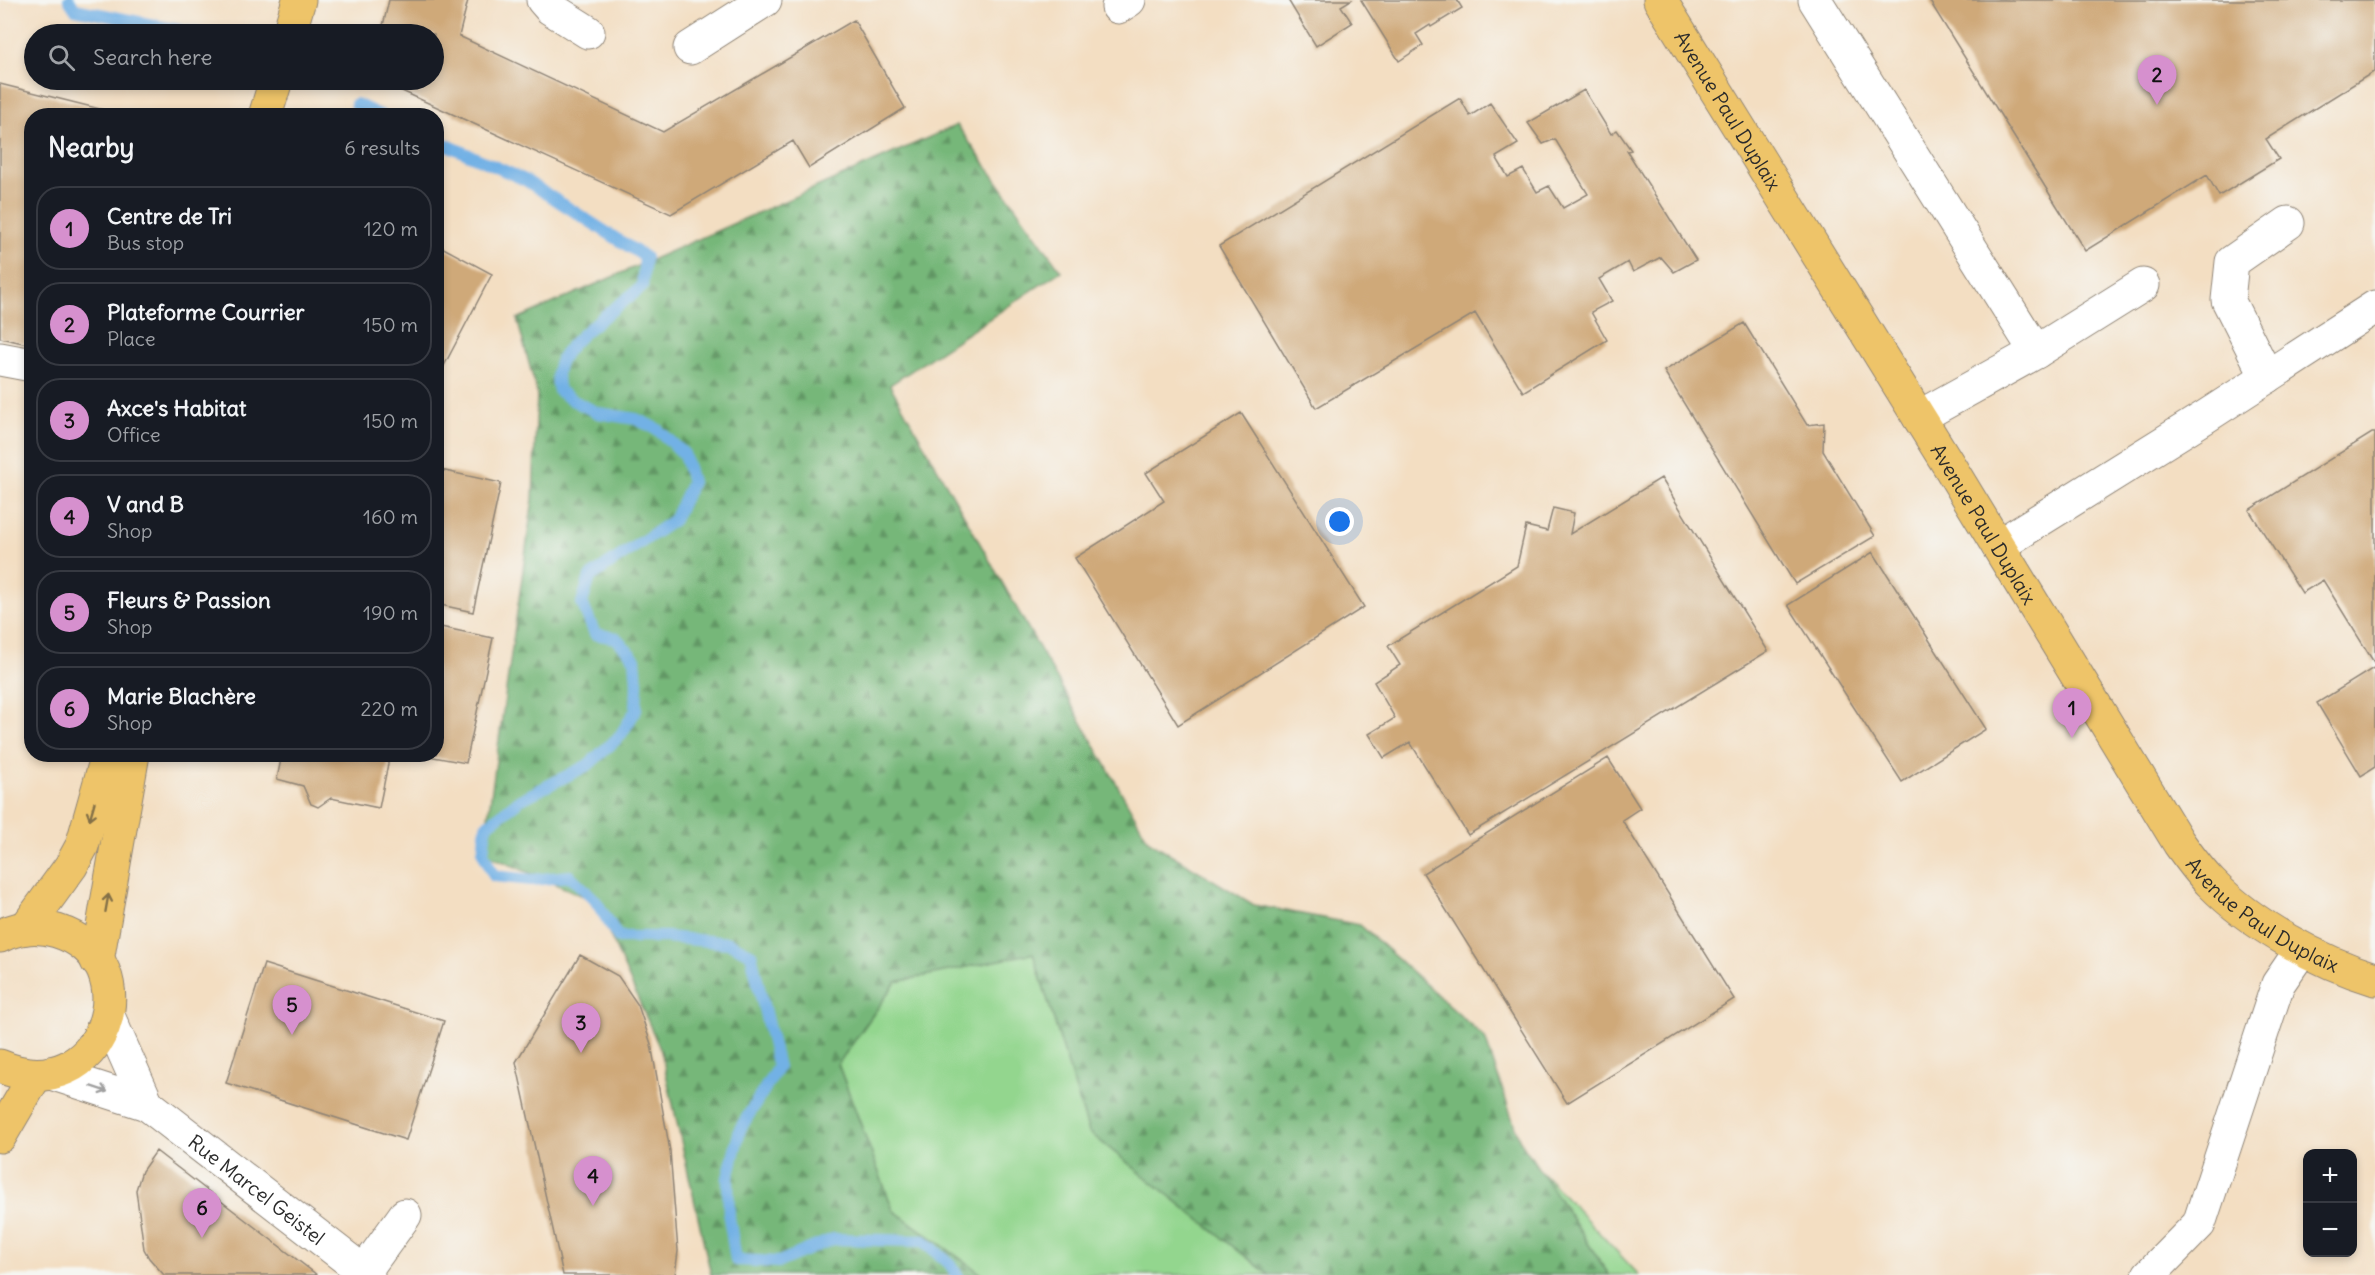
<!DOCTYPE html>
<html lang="en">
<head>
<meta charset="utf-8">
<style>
	:root { --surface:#171b24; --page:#242831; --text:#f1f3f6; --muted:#9ea1a6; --line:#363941; --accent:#d690ce }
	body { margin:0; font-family:Delius,sans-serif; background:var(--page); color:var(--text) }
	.controls { position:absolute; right:18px; bottom:18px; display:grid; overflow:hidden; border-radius:12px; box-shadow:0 3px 9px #0003 }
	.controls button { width:54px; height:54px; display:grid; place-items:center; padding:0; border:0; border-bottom:2px solid var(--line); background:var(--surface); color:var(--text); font:30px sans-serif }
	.you { position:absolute; left:1340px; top:522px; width:21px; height:21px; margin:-15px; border:4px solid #fff; border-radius:50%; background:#1a73e8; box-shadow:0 0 0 9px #1a73e833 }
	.badge { display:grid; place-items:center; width:39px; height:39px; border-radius:50%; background:var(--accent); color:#111; font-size:20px; font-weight:700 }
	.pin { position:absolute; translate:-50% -50px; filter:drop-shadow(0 2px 3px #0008) }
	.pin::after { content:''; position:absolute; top:32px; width:21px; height:18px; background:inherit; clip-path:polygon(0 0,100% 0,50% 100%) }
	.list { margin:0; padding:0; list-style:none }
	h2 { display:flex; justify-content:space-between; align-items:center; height:78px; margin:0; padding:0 24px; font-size:26px }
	h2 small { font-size:20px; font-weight:400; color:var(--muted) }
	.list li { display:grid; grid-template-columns:39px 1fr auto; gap:18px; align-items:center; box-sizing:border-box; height:84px; margin:0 12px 12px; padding:0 12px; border:2px solid var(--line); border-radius:24px }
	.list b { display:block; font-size:22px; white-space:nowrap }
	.list p { margin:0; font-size:20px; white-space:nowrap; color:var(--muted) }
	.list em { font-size:20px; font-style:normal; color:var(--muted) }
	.icon { flex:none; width:33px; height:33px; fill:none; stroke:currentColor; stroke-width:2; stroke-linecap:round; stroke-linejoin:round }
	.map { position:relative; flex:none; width:2375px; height:1275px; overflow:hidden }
	.search { position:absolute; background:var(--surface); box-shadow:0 3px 9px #0003; left:24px; top:24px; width:420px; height:66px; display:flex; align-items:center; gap:15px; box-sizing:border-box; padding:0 21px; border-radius:33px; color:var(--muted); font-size:22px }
	.panel { position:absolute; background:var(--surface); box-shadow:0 3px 9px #0003; left:24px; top:108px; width:420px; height:654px; border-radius:24px }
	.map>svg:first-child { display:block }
	.green { fill:#93d68e; stroke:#5f805c; stroke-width:1.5 }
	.forest { fill:url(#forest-firs); stroke:#507152; stroke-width:1.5 }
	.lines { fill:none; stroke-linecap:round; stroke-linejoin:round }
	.stream { stroke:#72b1e5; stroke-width:12 }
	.building { fill:#cfa979 }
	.minor-casing { stroke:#8f8476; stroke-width:35 }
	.major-casing { stroke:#8f8476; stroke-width:35 }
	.minor { stroke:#fff; stroke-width:33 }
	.major { stroke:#eec469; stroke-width:33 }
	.oneway { stroke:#837047 }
	.oneway2 { stroke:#a0a0a0 }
	.labels { text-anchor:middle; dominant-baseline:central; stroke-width:4.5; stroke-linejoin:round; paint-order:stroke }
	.street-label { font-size:20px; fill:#2b2b2b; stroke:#f6f6f2 }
</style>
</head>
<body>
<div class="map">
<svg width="2375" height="1275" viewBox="0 0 2375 1275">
	<defs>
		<pattern id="forest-firs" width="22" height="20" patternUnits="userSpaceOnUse" patternTransform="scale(1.5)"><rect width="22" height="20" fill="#76b779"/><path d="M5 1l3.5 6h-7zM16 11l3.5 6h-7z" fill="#619563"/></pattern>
	</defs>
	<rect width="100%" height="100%" fill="#f6f6f2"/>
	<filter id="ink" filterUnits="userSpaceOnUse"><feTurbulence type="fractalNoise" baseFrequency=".0167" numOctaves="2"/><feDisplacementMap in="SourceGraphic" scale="12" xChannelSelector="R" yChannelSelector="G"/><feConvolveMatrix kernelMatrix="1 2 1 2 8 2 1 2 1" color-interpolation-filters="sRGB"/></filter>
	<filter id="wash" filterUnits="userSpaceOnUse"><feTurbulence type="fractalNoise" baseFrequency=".008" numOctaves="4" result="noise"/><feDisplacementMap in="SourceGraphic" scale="24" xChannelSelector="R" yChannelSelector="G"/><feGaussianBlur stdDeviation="1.35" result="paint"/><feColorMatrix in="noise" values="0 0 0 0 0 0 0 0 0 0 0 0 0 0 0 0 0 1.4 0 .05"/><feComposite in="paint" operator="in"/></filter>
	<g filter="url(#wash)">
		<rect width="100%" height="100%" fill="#f3dec2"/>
		<path class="green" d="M 1033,953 L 1089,1132 L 1269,1275 L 983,1275 L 893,1210 L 838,1064 L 896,982 Z
			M 1539,1169 L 1639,1275 L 1609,1275 Z"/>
		<path class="forest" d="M 957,125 L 1061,271 L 890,385 L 1149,841 L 1254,905 L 1360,925 L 1485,1038 L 1519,1139 L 1609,1275 L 1269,1275 L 1089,1132 L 1033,953 L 896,982 L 838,1064 L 893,1210 L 983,1275 L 711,1275 L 661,1051 L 595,901 L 483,853 L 533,499 L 537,393 L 517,319 Z"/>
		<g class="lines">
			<path class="stream" d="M 69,0 L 75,9 L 198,34
				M 356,104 L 382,116
				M 436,140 L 525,180 L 645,257 L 642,287 C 622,303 576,335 564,355 C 556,367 556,378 559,391 L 574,401 L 598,413 L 636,419 L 657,429 L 684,454 L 692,482 L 674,520 L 590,577 L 582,603 L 595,634 L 616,638 L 635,659 L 637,683 L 636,710 L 620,736 L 588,765 L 520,800 L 486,826 L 483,853 L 494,876 L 532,880 L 570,876 L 595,900 L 618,937 L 666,937 L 729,943 L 751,954 L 778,1067 L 740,1129 L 728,1178 L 729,1217 L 736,1260 L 779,1262 L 833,1239 L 924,1241 L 950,1264 L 957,1275"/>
		</g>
		<g id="blocks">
			<path class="building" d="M 389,0 L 468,0 L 459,36 L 663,132 L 854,20 L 905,108 L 809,168 L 793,141 L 671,214 L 378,80 L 434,80 L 434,34 L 381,34 Z
				M 1288,0 L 1351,0 L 1341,6 L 1352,23 L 1316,46 Z
				M 1361,0 L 1457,0 L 1462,8 L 1431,27 L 1430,25 L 1416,34 L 1423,45 L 1399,61 Z
				M 1929,0 L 2375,0 L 2375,71 L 2266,139 L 2279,159 L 2219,196 L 2207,175 L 2085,251 Z
				M 0,84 L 124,115 L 32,116 L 32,345 L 0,338 Z
				M 1584,90 L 1611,134 L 1617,130 L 1631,150 L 1627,151 L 1696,260 L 1674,272 L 1661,257 L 1633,272 L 1628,262 L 1599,279 L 1612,301 L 1591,312 L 1607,340 L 1523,392 L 1475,313 L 1316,408 L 1219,246 L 1460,98 L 1470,116 L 1490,103 L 1518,144 L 1496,157 L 1508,177 L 1523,169 L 1537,192 L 1549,186 L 1563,208 L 1588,194 L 1555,139 L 1543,144 L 1528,123 Z
				M 436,244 L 492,274 L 436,381 Z
				M 1744,323 L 1807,425 L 1824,423 L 1823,451 L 1875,536 L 1795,584 L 1664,371 Z
				M 1241,413 L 1364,607 L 1178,725 L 1075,558 L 1164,501 L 1146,473 Z
				M 2372,433 L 2375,433 L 2375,664 L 2323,580 L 2302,593 L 2249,510 Z
				M 436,469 L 501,483 L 473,612 L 436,604 Z
				M 1661,478 L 1768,651 L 1468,835 L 1410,742 L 1384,758 L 1369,734 L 1395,718 L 1374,682 L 1400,665 L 1388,646 L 1517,566 L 1526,526 L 1547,531 L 1553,508 L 1574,513 L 1570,534 Z
				M 1873,552 L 1986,729 L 1902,782 L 1788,605 Z
				M 436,626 L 493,638 L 466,763 L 428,756 L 436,754 Z
				M 2375,667 L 2375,767 L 2361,776 L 2317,703 Z
				M 282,754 L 390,754 L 379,808 L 331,798 L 318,807 L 311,804 L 303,786 L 277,779 Z
				M 1608,758 L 1640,808 L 1622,820 L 1734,999 L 1567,1103 L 1423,873 Z
				M 580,955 L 618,976 L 638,1005 L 651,1044 L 670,1151 L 678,1251 L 675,1275 L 563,1275 L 516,1062 Z
				M 264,964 L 444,1021 L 406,1140 L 226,1083 Z
				M 156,1151 L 317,1275 L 164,1275 L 149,1258 L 144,1249 L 136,1190 L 142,1171 Z"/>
		</g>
	</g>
	<g filter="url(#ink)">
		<use href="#blocks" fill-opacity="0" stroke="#8f8476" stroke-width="1.5"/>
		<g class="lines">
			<g class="minor-casing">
				<g id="minor">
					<path d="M 543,0 L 550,8 L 588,32"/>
					<path d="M 1815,0 L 2036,352"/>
					<path d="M 1118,7 L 1129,0"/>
					<path d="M 690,48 L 765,0"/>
					<path d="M 0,359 L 32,365"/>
					<path d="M 2267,377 L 2228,300 L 2232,262 L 2288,223"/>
					<path d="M 1919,417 L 2036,352 L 2143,285"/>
					<path d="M 1998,546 L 2205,417 L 2375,307"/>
					<path d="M 108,1016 L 147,1104"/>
					<path id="s1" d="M 51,1073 L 147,1104 L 368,1275"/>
					<path d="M 364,1272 L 405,1215"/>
					<path d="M 2149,1275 L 2199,1224 L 2278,984 L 2302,949"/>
				</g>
			</g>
			<g class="major-casing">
				<g id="major">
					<path id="s2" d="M 1660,0 L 1948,464 L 2179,843 C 2189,857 2199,871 2211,883 C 2252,925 2319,962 2375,979"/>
					<path d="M 289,34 L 299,0"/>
					<path d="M 265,116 L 276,80"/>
					<path d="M 26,928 L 71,866 L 82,846 L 108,754"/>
					<path d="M 0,936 C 18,927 38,925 57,931 C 154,961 103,1111 0,1066"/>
					<path d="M 97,961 L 133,754"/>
					<path d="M 0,1136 L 35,1076"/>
				</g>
			</g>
			<use href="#minor" class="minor"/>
			<use href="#major" class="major"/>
		</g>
		<defs><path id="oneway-shaft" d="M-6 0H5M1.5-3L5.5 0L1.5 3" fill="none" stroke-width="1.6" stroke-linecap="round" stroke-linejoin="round" transform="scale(1.5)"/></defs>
		<g class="oneway">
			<use href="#oneway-shaft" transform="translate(92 811) rotate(106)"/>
			<use href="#oneway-shaft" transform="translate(107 903) rotate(-80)"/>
		</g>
		<use class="oneway2" href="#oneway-shaft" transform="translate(99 1089) rotate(18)"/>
	</g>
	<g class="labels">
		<g class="street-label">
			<text stroke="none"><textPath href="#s2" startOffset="130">Avenue Paul Duplaix</textPath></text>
			<text stroke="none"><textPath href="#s2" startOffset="616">Avenue Paul Duplaix</textPath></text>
			<text stroke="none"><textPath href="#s2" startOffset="1102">Avenue Paul Duplaix</textPath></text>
			<text stroke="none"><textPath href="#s1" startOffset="240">Rue Marcel Geistel</textPath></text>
		</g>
	</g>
</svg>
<div class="controls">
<button>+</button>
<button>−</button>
</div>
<div class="you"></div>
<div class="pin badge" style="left:2072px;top:738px">1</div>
<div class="pin badge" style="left:2157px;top:105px">2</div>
<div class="pin badge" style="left:581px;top:1053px">3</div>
<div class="pin badge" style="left:593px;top:1206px">4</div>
<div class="pin badge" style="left:292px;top:1035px">5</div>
<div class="pin badge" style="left:202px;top:1238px">6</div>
<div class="search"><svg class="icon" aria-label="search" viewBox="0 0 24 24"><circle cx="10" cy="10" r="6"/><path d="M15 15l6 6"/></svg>Search here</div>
<section class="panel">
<h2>Nearby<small>6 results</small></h2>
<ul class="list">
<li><span class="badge">1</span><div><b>Centre de Tri</b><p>Bus stop</p></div><em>120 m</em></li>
<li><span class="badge">2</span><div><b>Plateforme Courrier</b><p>Place</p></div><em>150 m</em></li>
<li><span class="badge">3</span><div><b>Axce's Habitat</b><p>Office</p></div><em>150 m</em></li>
<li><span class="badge">4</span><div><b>V and B</b><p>Shop</p></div><em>160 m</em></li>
<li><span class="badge">5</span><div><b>Fleurs &amp; Passion</b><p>Shop</p></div><em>190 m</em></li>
<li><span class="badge">6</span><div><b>Marie Blachère</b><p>Shop</p></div><em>220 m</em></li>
</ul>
</section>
</div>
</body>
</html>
